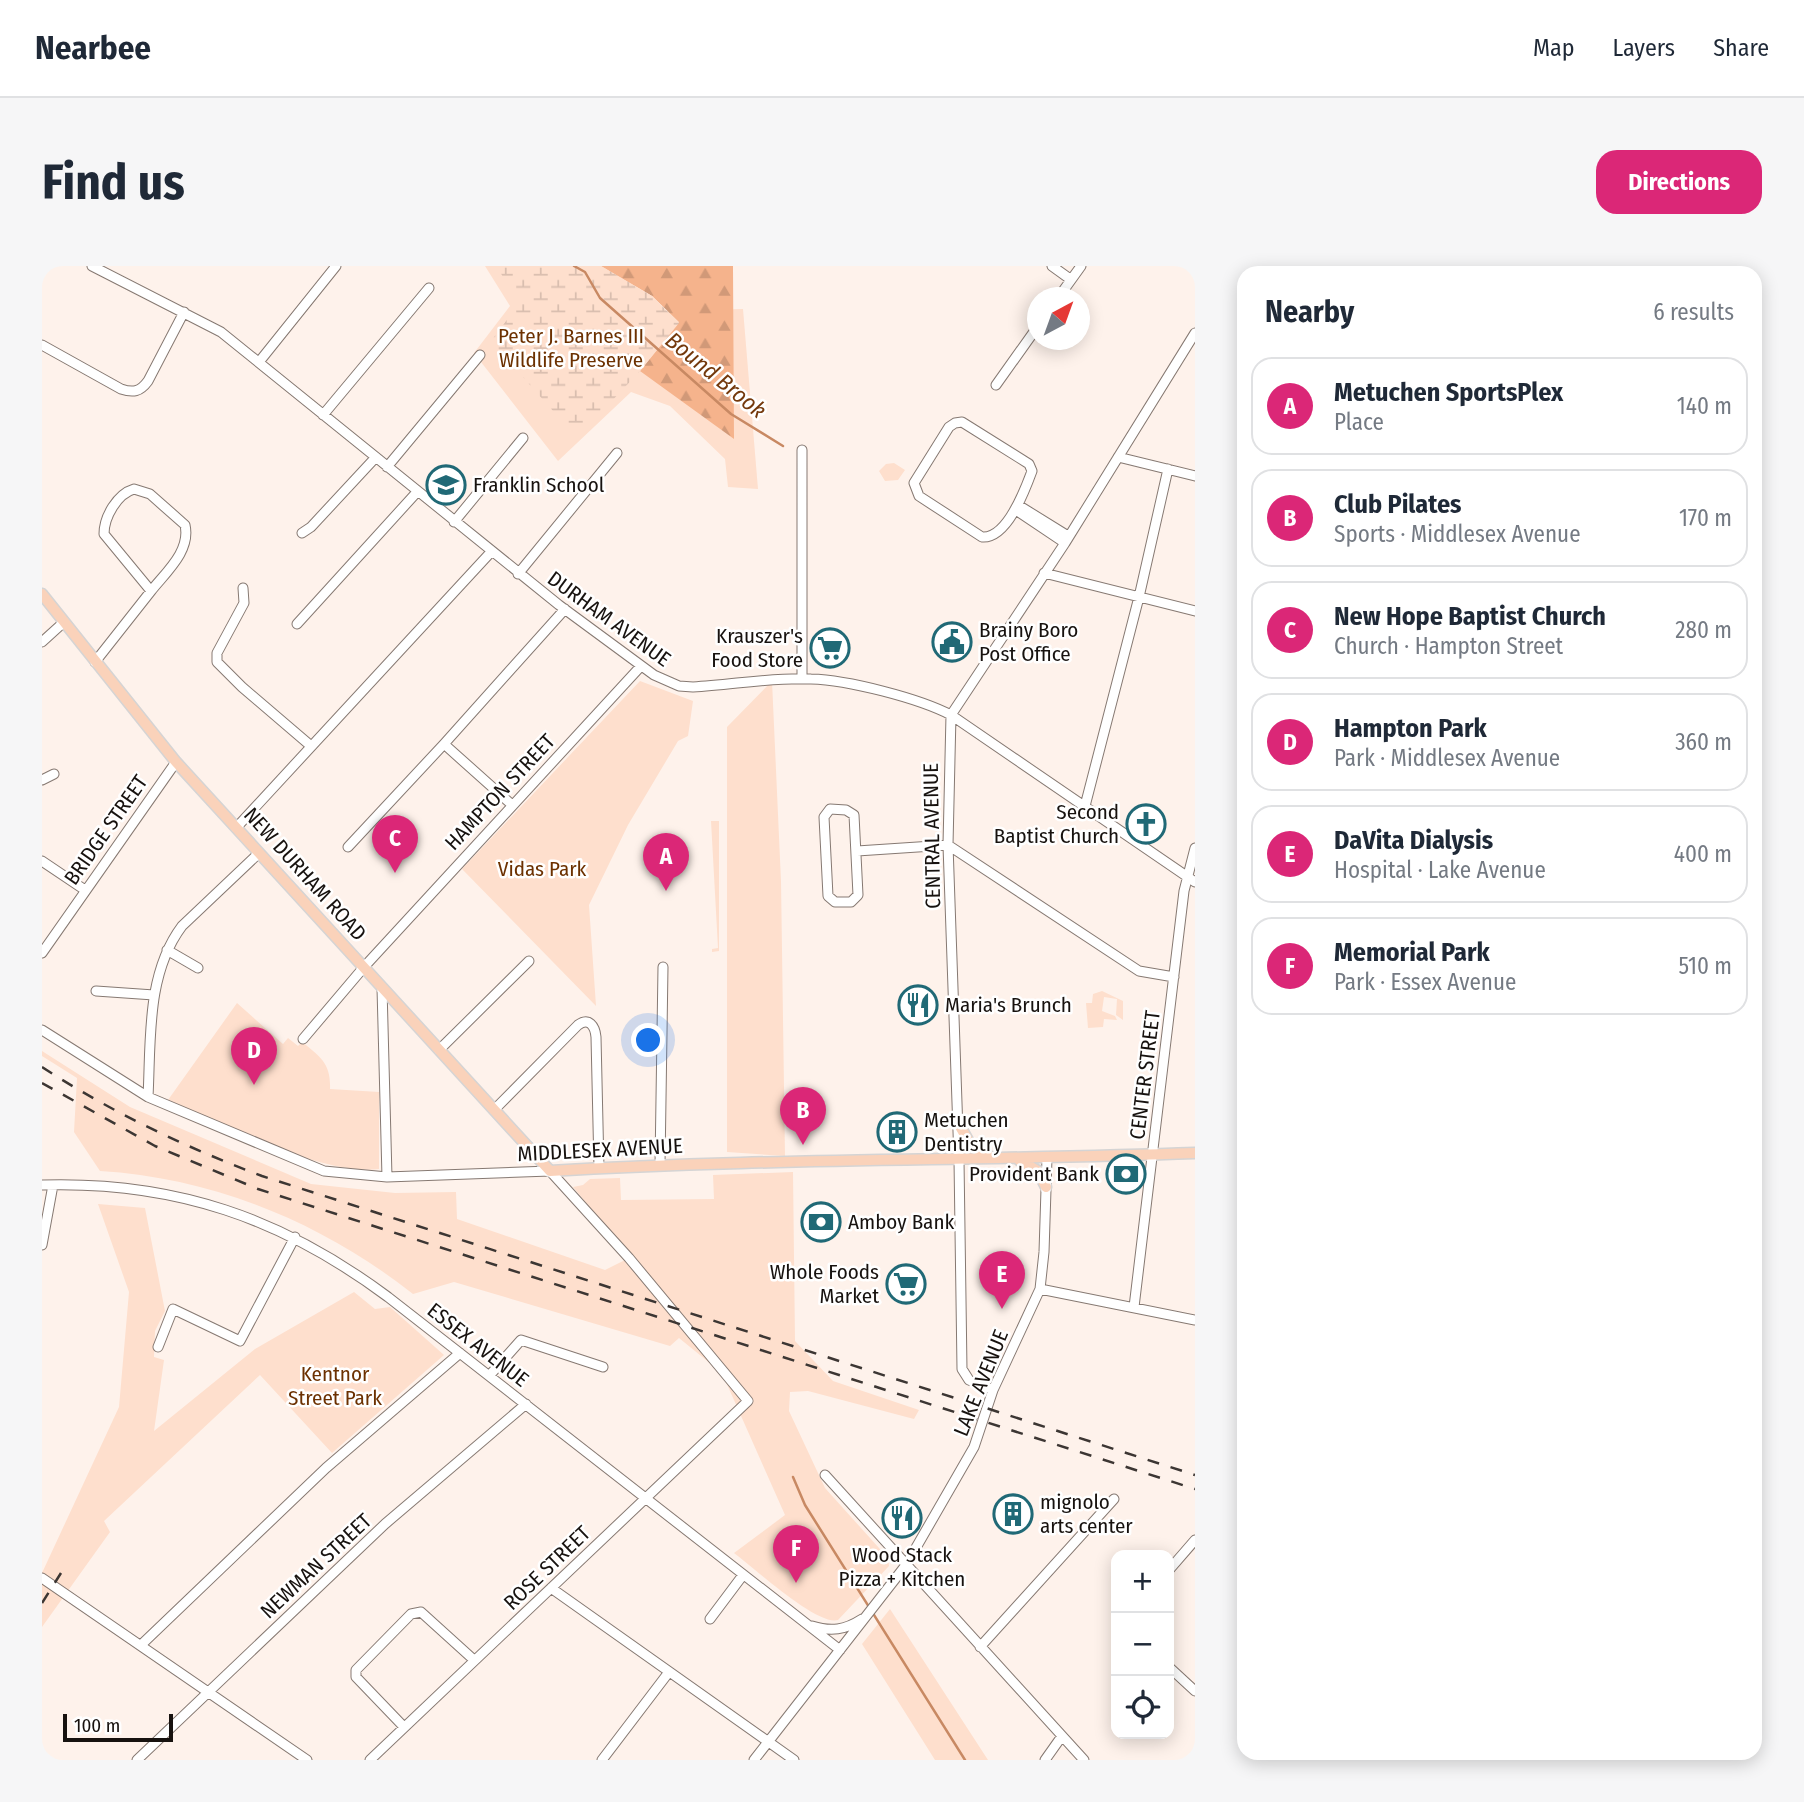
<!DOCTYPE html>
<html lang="en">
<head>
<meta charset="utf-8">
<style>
	:root { --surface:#fff; --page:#f6f6f7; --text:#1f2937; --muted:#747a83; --line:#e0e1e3; --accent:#db2777 }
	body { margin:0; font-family:"Fira Sans Condensed",sans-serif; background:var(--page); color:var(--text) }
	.controls { position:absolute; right:21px; bottom:21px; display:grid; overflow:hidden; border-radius:14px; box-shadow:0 4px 18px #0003 }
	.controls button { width:63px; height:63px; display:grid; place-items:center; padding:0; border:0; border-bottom:2px solid var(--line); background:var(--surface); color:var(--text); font:35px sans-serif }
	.compass { position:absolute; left:985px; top:21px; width:63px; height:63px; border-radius:50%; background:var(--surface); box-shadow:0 4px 18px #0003; rotate:41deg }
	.scale { position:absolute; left:21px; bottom:18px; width:110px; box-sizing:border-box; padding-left:7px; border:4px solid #17120f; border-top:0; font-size:19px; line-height:24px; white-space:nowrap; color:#17120f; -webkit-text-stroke:5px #fff; paint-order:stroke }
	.you { position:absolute; left:607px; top:775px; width:24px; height:24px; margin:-18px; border:5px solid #fff; border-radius:50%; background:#1a73e8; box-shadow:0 0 0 10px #1a73e833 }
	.badge { display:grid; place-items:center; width:46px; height:46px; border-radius:50%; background:var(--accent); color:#fff; font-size:23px; font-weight:700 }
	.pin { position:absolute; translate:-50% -58px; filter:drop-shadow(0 2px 4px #0008) }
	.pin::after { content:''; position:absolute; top:37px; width:24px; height:21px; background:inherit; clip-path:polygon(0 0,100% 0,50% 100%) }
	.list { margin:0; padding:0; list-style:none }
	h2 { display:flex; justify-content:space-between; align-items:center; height:91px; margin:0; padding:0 28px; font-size:30px }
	h2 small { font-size:23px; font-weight:400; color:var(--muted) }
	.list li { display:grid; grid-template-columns:46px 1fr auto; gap:21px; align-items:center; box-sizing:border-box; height:98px; margin:0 14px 14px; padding:0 14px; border:2px solid var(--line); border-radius:21px }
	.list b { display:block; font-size:26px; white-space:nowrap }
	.list p { margin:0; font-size:23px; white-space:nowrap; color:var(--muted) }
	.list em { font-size:23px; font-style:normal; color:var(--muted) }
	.icon { flex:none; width:38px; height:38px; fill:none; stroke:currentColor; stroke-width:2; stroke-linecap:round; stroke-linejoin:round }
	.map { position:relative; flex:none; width:1153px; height:1494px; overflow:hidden; border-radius:21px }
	header { display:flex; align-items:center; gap:42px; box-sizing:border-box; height:98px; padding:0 35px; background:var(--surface); border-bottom:2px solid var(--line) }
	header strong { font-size:33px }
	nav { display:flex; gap:38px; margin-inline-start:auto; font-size:24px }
	.intro { display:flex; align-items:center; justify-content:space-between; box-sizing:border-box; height:168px; padding:0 42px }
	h1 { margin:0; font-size:49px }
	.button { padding:18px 32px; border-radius:21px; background:var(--accent); color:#fff; font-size:24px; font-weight:700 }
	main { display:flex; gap:42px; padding:0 42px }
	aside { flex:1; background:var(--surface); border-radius:21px; box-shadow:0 4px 18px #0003 }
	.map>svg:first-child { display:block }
	.green { fill:#fedfcd }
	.forest { fill:url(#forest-firs) }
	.wetland { fill:url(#wetland-marsh) }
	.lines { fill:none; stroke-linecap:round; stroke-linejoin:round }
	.stream { stroke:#c88963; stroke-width:2.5 }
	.minor-casing { stroke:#867972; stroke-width:11 }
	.major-casing { stroke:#d5d4d4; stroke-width:13 }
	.minor { stroke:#fff; stroke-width:9 }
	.major { stroke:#fad2ba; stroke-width:10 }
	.rail { stroke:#3c3633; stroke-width:2.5; stroke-dasharray:12 12; stroke-linecap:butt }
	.labels { text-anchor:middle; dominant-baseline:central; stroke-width:5; stroke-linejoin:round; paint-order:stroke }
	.park-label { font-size:21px; fill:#6c3101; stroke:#fff }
	.poi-label { font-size:21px; fill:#17120f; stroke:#fff; text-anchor:start }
	.street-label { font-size:21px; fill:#17120f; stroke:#fff }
	.water-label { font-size:23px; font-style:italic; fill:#74390c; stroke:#fff }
</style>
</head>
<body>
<header>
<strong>Nearbee</strong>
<nav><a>Map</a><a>Layers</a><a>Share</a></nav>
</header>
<div class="intro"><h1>Find us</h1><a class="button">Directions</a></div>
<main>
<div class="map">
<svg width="1153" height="1494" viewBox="0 0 1153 1494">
	<defs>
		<pattern id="forest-firs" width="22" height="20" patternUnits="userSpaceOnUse" patternTransform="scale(1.75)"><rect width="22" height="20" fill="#f5b38c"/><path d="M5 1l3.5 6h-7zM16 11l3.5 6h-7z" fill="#d19978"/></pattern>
		<pattern id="wetland-marsh" width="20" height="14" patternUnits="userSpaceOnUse" patternTransform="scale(1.75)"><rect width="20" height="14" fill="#fedfcd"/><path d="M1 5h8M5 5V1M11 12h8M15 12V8" fill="none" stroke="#d9beaf"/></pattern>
	</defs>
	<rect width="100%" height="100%" fill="#fef2eb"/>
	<path class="green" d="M 443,0 L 592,0 L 593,46 L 701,43 L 716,223 L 686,221 L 683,193 L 628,140 L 589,126 L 516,195 L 432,87 L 468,40 Z
		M 852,197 L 863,204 L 856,214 L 843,215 L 837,205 L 844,198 Z
		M 598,415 L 651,435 L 646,470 L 636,475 L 586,559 L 547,639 L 554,740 L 420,603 Z
		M 730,415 L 739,615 L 743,890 L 685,886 L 685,461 Z
		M 669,555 L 677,555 L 677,685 L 670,686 L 670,683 L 676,682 Z
		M 1060,725 L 1081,735 L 1081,754 L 1074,749 L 1075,733 L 1062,731 L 1060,745 L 1073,750 L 1075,754 L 1062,753 L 1061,761 L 1046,762 L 1044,737 L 1050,737 L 1051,728 Z
		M 195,737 L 241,778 L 246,772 L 256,780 L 260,776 C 279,791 289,798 288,823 L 337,826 L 337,903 C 278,910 182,858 126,834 Z
		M 0,785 L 88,841 L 269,918 L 353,927 L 414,926 L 415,953 L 563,1004 L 589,991 L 531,921 L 541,919 L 548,913 L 578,912 L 579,934 L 672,933 L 671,909 L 751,906 L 753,1075 L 791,1115 L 877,1144 L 872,1153 L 766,1125 L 748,1126 L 747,1145 L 783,1222 L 846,1292 L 847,1300 L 796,1354 C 775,1360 711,1301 692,1287 L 743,1249 L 680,1107 L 637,1072 L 628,1080 L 412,1016 L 371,1028 C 281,957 173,912 58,905 L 32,866 L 35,812 L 0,790 Z
		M 56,938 L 103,942 L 123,1045 L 113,1065 L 112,1091 L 122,1094 L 112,1165 L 213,1083 L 312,1026 L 333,1043 L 348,1041 L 402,1089 L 290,1187 L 218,1109 L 62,1255 L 68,1266 L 0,1361 L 0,1307 L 77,1141 L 87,1026 Z
		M 848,1343 L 946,1494 L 893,1494 L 820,1378 Z"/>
	<path class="forest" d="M 559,0 L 691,0 L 692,173 L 598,105 L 637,56 L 610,30 Z"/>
	<path class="wetland" d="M 455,0 L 559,0 L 610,30 L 637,57 L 598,105 L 535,172 L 449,75 L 476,39 Z"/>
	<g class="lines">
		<path class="stream" d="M 532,0 L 543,6 L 558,32 L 689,148 L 741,180
			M 751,1211 L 763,1239 L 923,1494"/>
		<g class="minor-casing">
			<path id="minor" d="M 50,0 L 179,66 L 517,339 L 612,409 L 637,420 L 651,421 C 690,419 730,411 769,413 C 806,414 876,432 909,449 L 1153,616
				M 1010,0 L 1028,13
				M 1150,0 L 1153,2
				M 1016,32 L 1039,0
				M 0,79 L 79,123 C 91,127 98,126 106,115 L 142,46
				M 217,96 L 294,0
				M 954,119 L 996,60
				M 281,149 L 387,22
				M 920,156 L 987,198 L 990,205 C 983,224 965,273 940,271 L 877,230 L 872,217 L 907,161 L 913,157 Z
				M 760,184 L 760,413
				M 1076,191 L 1153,210
				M 345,201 L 438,89
				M 92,223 L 108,228 L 143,259 C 149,285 124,306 109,325 L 62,268 C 62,251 75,228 92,223 Z
				M 976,239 L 1026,270
				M 974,244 L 1023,277
				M 412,256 L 481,172
				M 260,267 L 269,261 L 334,191
				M 1002,307 L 1153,345
				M 476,308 L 575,187
				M 201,322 L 202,337 L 175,387 L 175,396 L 200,421 L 269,480
				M 255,358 L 375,226
				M 0,376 L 22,356
				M 53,396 L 109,325
				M 402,478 L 469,538
				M 0,514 L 12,508
				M 1043,540 L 1097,331 L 1126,203
				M 788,543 L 804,544 L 812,549 L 816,629 L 809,636 L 793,636 L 786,630 L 782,551 Z
				M 194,562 L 449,286
				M 906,579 L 1097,705 L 1132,711
				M 306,581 L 402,478 L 523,343
				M 815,585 L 906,579
				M 0,595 L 43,624
				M 125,684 L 156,702
				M 0,687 L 134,496
				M 340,722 L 345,911
				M 54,725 L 112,729
				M 0,764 L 106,831 L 282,905 L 345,911 L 508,905 L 587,992 L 706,1135 L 328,1494
				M 261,773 L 322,701 L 599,400
				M 397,784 L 487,695
				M 106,831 C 109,774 104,708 140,660 L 217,587
				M 452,844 L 536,759 C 547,751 553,760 554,771 L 557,902
				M 618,899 L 621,701
				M 0,919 C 133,915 240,952 346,1031 L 798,1384
				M 0,979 L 11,919
				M 998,1023 L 1153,1054
				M 1092,1041 L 1142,625 L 1153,582
				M 116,1081 L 131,1043 L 198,1075 L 253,971
				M 447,1110 L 479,1074 L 561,1101
				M 951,1124 L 927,1114 L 920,1103 L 917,894 L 906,579 L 909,449 L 1023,277 L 1153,67
				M 783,1209 L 1042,1494
				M 1127,1304 L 1153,1274
				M 0,1312 L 265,1494
				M 509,1322 L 752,1494
				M 668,1353 L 701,1309
				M 770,1360 C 789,1366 803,1364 820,1353
				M 99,1379 L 284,1202 L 418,1087
				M 938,1381 L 1072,1233
				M 1127,1401 L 1153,1425
				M 362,1461 L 314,1411 L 314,1404 L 369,1348 L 379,1346 L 432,1394
				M 95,1494 L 343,1258 L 484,1138
				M 560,1494 L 627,1406
				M 712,1494 L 864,1299 L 932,1181 L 951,1124 L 998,1023 L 1002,986 L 1005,892
				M 1003,1494 L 1020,1470"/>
		</g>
		<g class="major-casing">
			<path id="major" d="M 0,328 L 134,496 L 508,905 C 722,892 938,895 1153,887
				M 915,855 L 928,878 L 950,892
				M 977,894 L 996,905 L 1004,921"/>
		</g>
		<use href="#minor" class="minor"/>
		<use href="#major" class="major"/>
		<path class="rail" d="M 0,801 C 69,846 143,881 220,910 L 1153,1209
			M 0,817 L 113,880 L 216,923 L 1153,1223
			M 0,1337 L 19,1307"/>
	</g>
	<defs>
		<g id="school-ring" transform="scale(2.0125)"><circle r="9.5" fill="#fff" stroke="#206976" stroke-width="1.5"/><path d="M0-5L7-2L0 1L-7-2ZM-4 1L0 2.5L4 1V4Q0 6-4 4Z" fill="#206976"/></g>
		<g id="civic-ring" transform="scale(2.0125)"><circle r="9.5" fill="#fff" stroke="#206976" stroke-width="1.5"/><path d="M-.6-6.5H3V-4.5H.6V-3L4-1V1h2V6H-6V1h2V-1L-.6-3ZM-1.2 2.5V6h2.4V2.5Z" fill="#206976"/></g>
		<g id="supermarket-ring" transform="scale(2.0125)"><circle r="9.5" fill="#fff" stroke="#206976" stroke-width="1.5"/><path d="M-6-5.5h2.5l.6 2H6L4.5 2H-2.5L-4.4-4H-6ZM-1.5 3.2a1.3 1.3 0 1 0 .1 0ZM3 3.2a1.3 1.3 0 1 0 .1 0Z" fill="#206976"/></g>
		<g id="church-ring" transform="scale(2.0125)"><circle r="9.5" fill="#fff" stroke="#206976" stroke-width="1.5"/><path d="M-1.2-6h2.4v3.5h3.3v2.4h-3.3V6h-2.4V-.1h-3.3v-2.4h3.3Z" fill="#206976"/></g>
		<g id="restaurant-ring" transform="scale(2.0125)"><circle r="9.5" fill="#fff" stroke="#206976" stroke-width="1.5"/><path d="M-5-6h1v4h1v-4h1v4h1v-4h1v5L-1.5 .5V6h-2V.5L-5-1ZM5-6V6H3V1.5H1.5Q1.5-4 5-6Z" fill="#206976"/></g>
		<g id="building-ring" transform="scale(2.0125)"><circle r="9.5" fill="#fff" stroke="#206976" stroke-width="1.5"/><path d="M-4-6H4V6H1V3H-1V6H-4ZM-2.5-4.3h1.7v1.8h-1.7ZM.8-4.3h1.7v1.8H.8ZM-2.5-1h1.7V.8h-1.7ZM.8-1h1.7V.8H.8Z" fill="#206976"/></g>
		<g id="bank-ring" transform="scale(2.0125)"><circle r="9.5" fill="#fff" stroke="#206976" stroke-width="1.5"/><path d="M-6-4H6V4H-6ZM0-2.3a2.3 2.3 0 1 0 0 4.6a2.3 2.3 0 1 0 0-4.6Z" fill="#206976"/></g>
	</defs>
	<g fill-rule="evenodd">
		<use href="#school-ring" x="404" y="219"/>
		<use href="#civic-ring" x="910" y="376"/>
		<use href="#supermarket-ring" x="788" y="382"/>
		<use href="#church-ring" x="1104" y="558"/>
		<use href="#restaurant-ring" x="876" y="739"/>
		<use href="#building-ring" x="855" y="866"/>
		<use href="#bank-ring" x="1084" y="908"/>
		<use href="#bank-ring" x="779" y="956"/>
		<use href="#supermarket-ring" x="864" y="1018"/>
		<use href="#building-ring" x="971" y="1248"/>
		<use href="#restaurant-ring" x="860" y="1252"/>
	</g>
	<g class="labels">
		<g class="park-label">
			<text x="529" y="70">Peter J. Barnes III<tspan x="529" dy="24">Wildlife Preserve</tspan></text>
			<text x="500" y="603">Vidas Park</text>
			<text x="293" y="1108">Kentnor<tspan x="293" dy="24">Street Park</tspan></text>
		</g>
		<g class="poi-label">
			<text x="431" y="219">Franklin School</text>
			<text x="937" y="364">Brainy Boro<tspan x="937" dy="24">Post Office</tspan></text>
			<text x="761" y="370" text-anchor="end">Krauszer's<tspan x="761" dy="24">Food Store</tspan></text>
			<text x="1077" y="546" text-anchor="end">Second<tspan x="1077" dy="24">Baptist Church</tspan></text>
			<text x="903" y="739">Maria's Brunch</text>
			<text x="882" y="854">Metuchen<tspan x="882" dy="24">Dentistry</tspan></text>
			<text x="1057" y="908" text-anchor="end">Provident Bank</text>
			<text x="806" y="956">Amboy Bank</text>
			<text x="837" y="1006" text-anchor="end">Whole Foods<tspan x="837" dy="24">Market</tspan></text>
			<text x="998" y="1236">mignolo<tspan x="998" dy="24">arts center</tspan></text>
			<text x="860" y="1289" text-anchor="middle">Wood Stack<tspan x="860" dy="24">Pizza + Kitchen</tspan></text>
		</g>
		<g class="street-label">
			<text transform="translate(567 353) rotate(36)">DURHAM AVENUE</text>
			<text transform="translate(458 526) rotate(-47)">HAMPTON STREET</text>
			<text transform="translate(64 564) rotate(-55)">BRIDGE STREET</text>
			<text transform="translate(890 570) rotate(-91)">CENTRAL AVENUE</text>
			<text transform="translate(263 608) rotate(48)">NEW DURHAM ROAD</text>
			<text transform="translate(1103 809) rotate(-83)">CENTER STREET</text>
			<text transform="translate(558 884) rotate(-3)">MIDDLESEX AVENUE</text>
			<text transform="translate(436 1079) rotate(38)">ESSEX AVENUE</text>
			<text transform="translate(939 1117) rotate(-68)">LAKE AVENUE</text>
			<text transform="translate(274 1300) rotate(-43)">NEWMAN STREET</text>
			<text transform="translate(505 1302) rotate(-44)">ROSE STREET</text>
		</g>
		<g class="water-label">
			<text transform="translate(674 109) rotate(39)">Bound Brook</text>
		</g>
	</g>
</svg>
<div class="controls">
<button>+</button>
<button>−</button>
<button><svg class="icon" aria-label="locate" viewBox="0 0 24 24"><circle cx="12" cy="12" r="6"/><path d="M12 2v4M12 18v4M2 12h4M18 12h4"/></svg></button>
</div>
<svg class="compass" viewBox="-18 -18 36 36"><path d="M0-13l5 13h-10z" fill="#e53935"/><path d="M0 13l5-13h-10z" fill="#747a83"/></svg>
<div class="scale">100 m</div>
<div class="you"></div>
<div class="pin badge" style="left:624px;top:625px">A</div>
<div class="pin badge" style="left:761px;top:879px">B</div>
<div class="pin badge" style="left:353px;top:607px">C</div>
<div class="pin badge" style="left:212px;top:819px">D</div>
<div class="pin badge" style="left:960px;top:1043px">E</div>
<div class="pin badge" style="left:754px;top:1317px">F</div>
</div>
<aside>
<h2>Nearby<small>6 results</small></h2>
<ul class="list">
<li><span class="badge">A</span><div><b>Metuchen SportsPlex</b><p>Place</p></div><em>140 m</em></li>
<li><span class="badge">B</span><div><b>Club Pilates</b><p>Sports · Middlesex Avenue</p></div><em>170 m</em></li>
<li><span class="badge">C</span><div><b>New Hope Baptist Church</b><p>Church · Hampton Street</p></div><em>280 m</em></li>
<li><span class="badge">D</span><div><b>Hampton Park</b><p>Park · Middlesex Avenue</p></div><em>360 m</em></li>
<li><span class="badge">E</span><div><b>DaVita Dialysis</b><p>Hospital · Lake Avenue</p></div><em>400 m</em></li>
<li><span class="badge">F</span><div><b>Memorial Park</b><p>Park · Essex Avenue</p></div><em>510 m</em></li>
</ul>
</aside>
</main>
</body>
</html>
